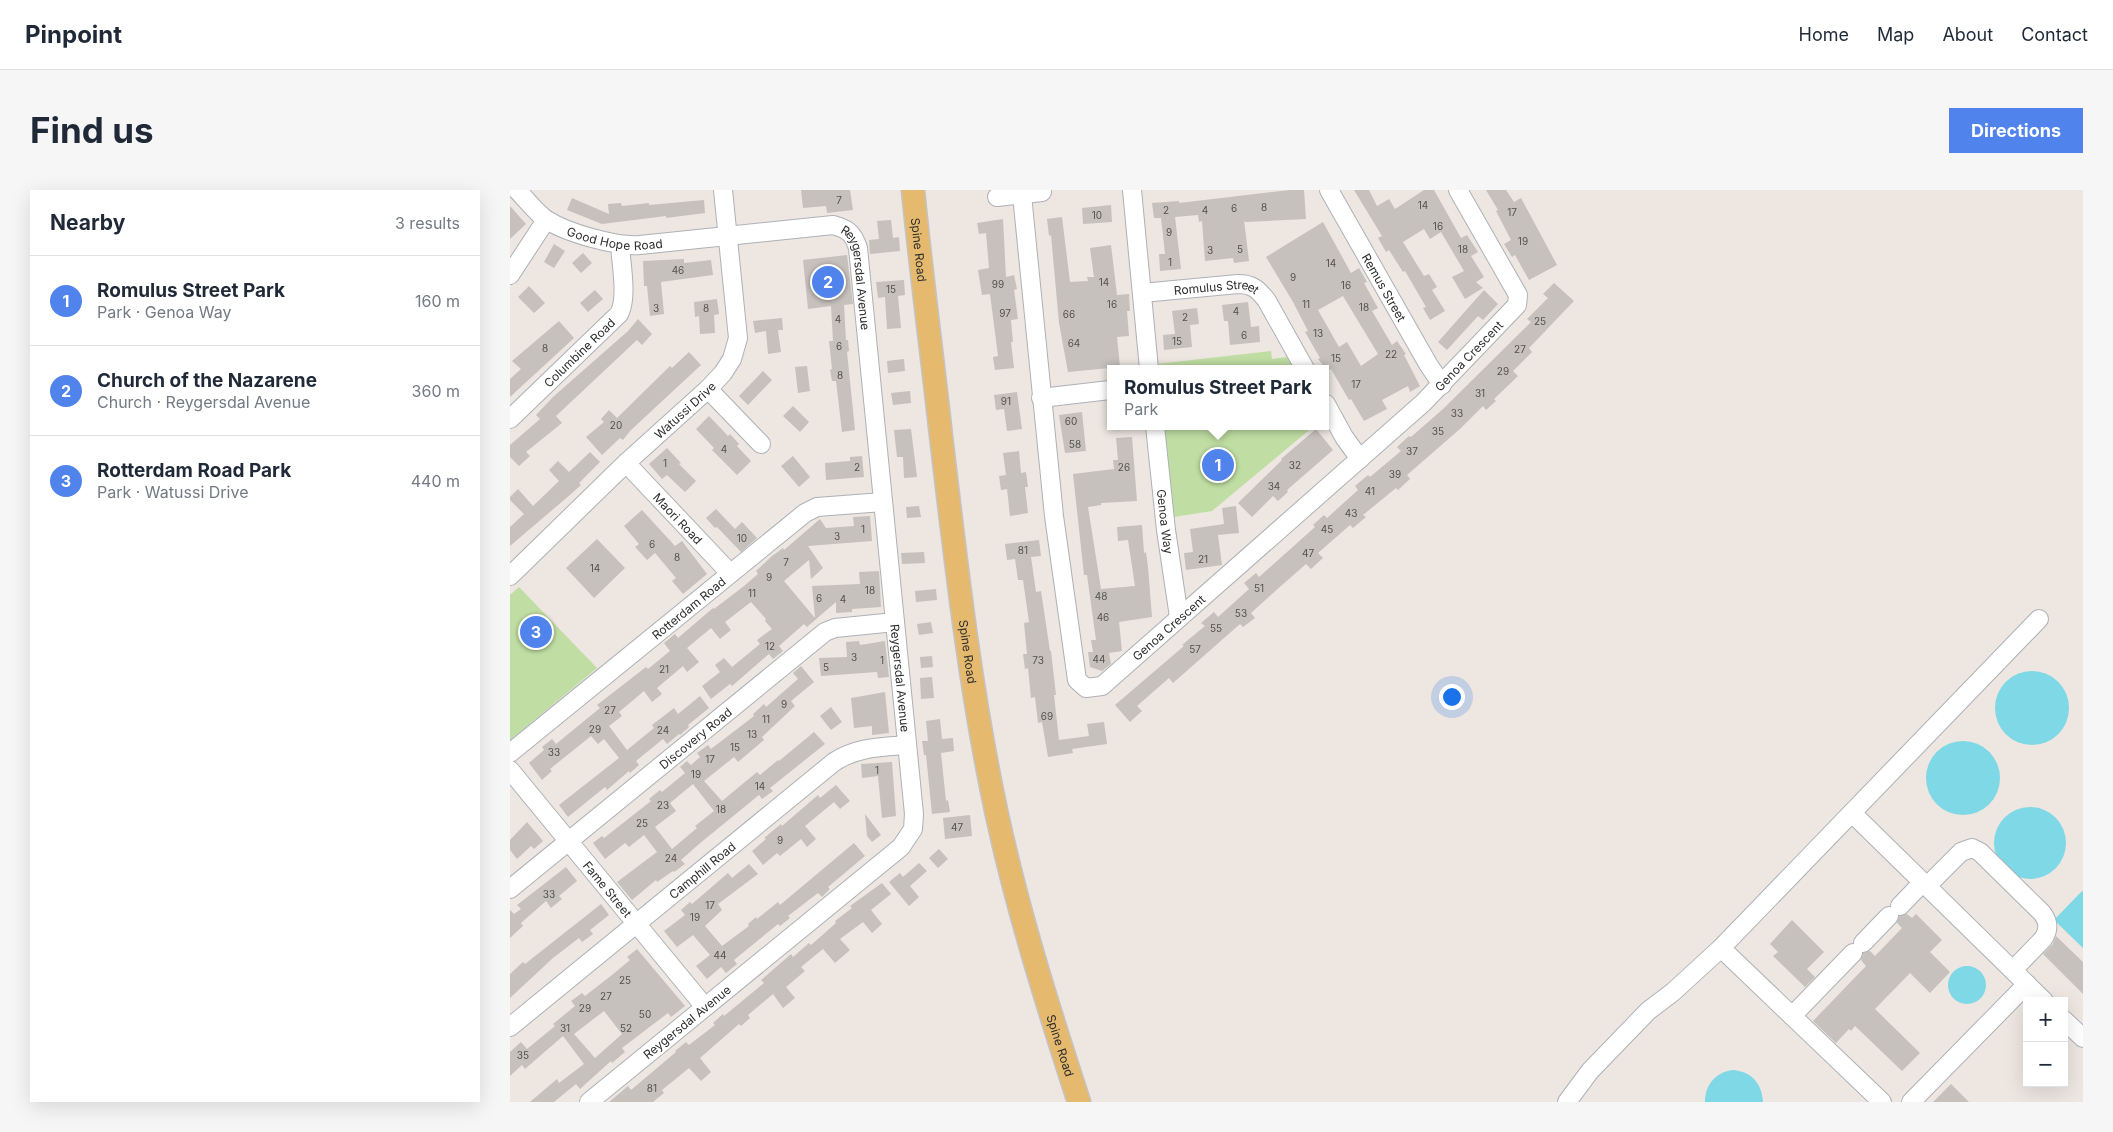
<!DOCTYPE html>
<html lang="en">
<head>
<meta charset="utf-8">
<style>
	:root { --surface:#fff; --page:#f6f6f7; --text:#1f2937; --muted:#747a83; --line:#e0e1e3; --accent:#5083eb }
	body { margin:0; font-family:Inter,sans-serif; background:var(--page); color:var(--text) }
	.controls { position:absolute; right:15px; bottom:15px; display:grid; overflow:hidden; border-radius:0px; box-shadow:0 5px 20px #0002 }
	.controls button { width:45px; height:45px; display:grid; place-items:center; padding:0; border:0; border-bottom:1px solid var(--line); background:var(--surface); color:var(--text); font:25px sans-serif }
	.you { position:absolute; left:941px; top:506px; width:18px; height:18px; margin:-12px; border:4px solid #fff; border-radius:50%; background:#1a73e8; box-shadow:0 0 0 8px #1a73e833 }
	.badge { display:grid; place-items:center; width:32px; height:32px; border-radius:50%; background:var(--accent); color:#fff; font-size:16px; font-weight:700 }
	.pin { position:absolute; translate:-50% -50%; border:2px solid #fff; box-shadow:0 1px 5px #0006 }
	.popup { position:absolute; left:597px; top:175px; width:222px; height:65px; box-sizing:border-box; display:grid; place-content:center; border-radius:0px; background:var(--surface); filter:drop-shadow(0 1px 4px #0005); font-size:16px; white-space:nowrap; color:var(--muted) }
	.popup b { font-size:19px; color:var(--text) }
	.popup::after { content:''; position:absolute; left:50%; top:100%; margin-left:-10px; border:10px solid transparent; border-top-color:var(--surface) }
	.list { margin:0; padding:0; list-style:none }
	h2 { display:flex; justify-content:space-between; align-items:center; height:65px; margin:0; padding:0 20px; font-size:21px }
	h2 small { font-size:16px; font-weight:400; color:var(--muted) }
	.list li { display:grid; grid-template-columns:32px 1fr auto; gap:15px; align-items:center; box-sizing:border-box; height:90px; padding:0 20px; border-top:1px solid var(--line) }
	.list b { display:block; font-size:19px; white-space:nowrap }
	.list p { margin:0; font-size:16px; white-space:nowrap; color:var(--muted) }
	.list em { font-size:16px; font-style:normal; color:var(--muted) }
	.map { position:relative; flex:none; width:1573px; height:912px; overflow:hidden; border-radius:0px }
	header { display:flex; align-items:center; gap:30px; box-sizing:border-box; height:70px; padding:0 25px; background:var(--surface); border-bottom:1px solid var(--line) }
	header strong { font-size:24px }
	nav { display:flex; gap:28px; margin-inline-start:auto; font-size:18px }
	.intro { display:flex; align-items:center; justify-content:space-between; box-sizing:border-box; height:120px; padding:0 30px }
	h1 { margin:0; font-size:35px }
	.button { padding:12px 22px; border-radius:0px; background:var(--accent); color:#fff; font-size:18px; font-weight:700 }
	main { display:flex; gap:30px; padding:0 30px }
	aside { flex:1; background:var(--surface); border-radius:0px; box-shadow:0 5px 20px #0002 }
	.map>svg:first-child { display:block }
	.green { fill:#c0dea3 }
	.water { fill:#7ed8e5 }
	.building { fill:#c6c1bc; fill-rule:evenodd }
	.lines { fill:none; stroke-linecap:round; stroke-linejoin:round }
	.minor-casing { stroke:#adb1b8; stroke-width:20 }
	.major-casing { stroke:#c4c4c4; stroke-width:25 }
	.minor { stroke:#fff; stroke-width:18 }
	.major { stroke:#e5b96e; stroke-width:22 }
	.labels { text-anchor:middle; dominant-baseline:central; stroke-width:4.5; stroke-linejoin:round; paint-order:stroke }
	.number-label { font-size:10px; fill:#535251 }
	.street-label { font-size:12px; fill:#2d2d2d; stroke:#fff }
</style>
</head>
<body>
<header>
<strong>Pinpoint</strong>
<nav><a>Home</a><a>Map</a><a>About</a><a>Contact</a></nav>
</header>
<div class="intro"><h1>Find us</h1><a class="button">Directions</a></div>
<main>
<aside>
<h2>Nearby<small>3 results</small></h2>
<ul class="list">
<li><span class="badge">1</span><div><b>Romulus Street Park</b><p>Park · Genoa Way</p></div><em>160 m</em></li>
<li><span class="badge">2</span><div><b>Church of the Nazarene</b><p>Church · Reygersdal Avenue</p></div><em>360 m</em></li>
<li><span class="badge">3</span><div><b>Rotterdam Road Park</b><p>Park · Watussi Drive</p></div><em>440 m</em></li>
</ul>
</aside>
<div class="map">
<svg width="1573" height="912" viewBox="0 0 1573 912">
	<rect width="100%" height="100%" fill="#ede6e1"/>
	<path class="green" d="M 761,161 L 762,169 L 777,167 L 784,179 L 647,179 L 647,174 Z
		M 654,236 L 804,236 L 702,321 L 664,327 Z
		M 9,397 L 87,478 L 0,550 L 0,405 Z"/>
	<path class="water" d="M1485 518a37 37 0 1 1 74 0a37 37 0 1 1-74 0Z
		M1416 588a37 37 0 1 1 74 0a37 37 0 1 1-74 0Z
		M1484 653a36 36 0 1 1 72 0a36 36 0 1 1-72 0Z
		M 1572,701 L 1573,702 L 1573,758 L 1544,730 Z
		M1438 795a19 19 0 1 1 38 0a19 19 0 1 1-38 0Z
		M 1222,880 C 1241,881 1252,893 1253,912 L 1195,912 C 1195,895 1205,883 1222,880 Z"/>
	<path class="building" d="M 291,0 L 340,0 L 343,20 L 317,23 L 316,16 L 293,18 Z
		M 780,0 L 794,0 L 796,29 L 735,32 L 734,30 L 739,71 L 724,73 L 723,68 L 695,71 L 692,31 L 689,32 L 688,25 L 665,27 L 671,79 L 650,81 L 649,64 L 655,64 L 651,28 L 644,28 L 642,13 L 669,11 L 669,13 Z
		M 844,0 L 859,0 L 867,16 L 879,9 L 885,19 L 914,0 L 924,0 L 951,48 L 957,45 L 968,62 L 961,66 L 974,87 L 966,92 L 973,98 L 955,109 L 942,87 L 954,81 L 931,42 L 920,49 L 914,39 L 893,52 L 914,86 L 919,84 L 927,97 L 922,100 L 935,121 L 920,130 L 913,118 L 916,117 L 895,81 L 893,82 L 879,60 L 876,62 L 868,48 L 872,46 Z
		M 976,0 L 996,0 L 1004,12 L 1011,8 L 1047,75 L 1019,90 L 1005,65 L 1002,67 L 994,54 L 1001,50 L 986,21 L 988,20 Z
		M 62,8 L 99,24 L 98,14 L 111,13 L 112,16 L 139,13 L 139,15 L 194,10 L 195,23 L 156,28 L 156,26 L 92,34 L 57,20 Z
		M 601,15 L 602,32 L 573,34 L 572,18 Z
		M 0,16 L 16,34 L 0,49 Z
		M 552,27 L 560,92 L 578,91 L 577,87 L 584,87 L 580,58 L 601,55 L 607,105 L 619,104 L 620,121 L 617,121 L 619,146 L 607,147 L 610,177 L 558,182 L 549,133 L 541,45 L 539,46 L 537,29 Z
		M 493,29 L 496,87 L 504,85 L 507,99 L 504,100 L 508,129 L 501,130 L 503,152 L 501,152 L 504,178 L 485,180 L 483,167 L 488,166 L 480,104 L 472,105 L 468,80 L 479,78 L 476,43 L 469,44 L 467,33 Z
		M 381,30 L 383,48 L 389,47 L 390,61 L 360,64 L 359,50 L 369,49 L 367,31 Z
		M 813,32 L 841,83 L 849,78 L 857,92 L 854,93 L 868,118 L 862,121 L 882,155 L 887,151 L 896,164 L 894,165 L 910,196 L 900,202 L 898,196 L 872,210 L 877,219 L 854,231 L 841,209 L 839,210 L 821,179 L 816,182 L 816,179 L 808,169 L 810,168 L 795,142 L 798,141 L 783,112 L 756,67 ZM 833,106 L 868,164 L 851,176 L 837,152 L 829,157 L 808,120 Z
		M 44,54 L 55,61 L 44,78 L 34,72 Z
		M 73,63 L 82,73 L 71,83 L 62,73 Z
		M 337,65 L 343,114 L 334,115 L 336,150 L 338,150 L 339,161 L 337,162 L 345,240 L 332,242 L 326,191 L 322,191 L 320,180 L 322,179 L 319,151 L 323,151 L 321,116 L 298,119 L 293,70 Z
		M 174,69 L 174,73 L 201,70 L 203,85 L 151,92 L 154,124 L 140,126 L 137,96 L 134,96 L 133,71 Z
		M 394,90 L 395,105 L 388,106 L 391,138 L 377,139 L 375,107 L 368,108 L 366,92 Z
		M 1044,93 L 1064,111 L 1019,158 L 1022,162 L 1003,181 L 1008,186 L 984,209 L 986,211 L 976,220 L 973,216 L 951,238 L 897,285 L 900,289 L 888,300 L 886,298 L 853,325 L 856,327 L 843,338 L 840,335 L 808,363 L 813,368 L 801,379 L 796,374 L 763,403 L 741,423 L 745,428 L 733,437 L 730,434 L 663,493 L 659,488 L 627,516 L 632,521 L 620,532 L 605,515 L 674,456 L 672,455 L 695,436 L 691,433 L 704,422 L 708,427 L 739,399 L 734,393 L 746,383 L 749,387 L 805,337 L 803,335 L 814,325 L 817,328 L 848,300 L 845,296 L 858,285 L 860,287 L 891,261 L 887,257 L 899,246 L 901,247 L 933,219 L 1021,132 L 1017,129 L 1038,108 L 1033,104 Z
		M 19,96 L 35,113 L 24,123 L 8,107 Z
		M 85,100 L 93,109 L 78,122 L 70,113 Z
		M 974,100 L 988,114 L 973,130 L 968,126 L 937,160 L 928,152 Z
		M 207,109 L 209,124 L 204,125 L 205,143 L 190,144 L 189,126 L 185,127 L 184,112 Z
		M 738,112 L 741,137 L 749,136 L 750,152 L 720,155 L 718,131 L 714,131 L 712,115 Z
		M 687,118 L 689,134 L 680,135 L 682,157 L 654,160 L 653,145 L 665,144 L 662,121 Z
		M 272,128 L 273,140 L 268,140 L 271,162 L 258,164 L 256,141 L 245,143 L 243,131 Z
		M 128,129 L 142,144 L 132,155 L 127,150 L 46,226 L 52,233 L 16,262 L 20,266 L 9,276 L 0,267 L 0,255 L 30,229 L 26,225 L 43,207 L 118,141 Z
		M 49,131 L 64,148 L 0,207 L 0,189 L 11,179 L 2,171 Z
		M 179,162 L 191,175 L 120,241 L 113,250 L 110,248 L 92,265 L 76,247 L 94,232 L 91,229 L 99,220 L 107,228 L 160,176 L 162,178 Z
		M 394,169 L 395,181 L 378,183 L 377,171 Z
		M 297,176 L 300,201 L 288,203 L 285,177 Z
		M 253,181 L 262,190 L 238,215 L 229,206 Z
		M 400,201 L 401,213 L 383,215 L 381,203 Z
		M 507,202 L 512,239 L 497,241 L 494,219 L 486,220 L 484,205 Z
		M 283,216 L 299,232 L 290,242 L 273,226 Z
		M 572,222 L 576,261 L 555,263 L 549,225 Z
		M 199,226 L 218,246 L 220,244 L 229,254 L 227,256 L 241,271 L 227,285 L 202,260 L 204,258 L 186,239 Z
		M 401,239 L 407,287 L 394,288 L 393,267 L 387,267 L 384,240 Z
		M 806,239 L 823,260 L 777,300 L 778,302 L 768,311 L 763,306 L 742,327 L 728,313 L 772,270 L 771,269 Z
		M 622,247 L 627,311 L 591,313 L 591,315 L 578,317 L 591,399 L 625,396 L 618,350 L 608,351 L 607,337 L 632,335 L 634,363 L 636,362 L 638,377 L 642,427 L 609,432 L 612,461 L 599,463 L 601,474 L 592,481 L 580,477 L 578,462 L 583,462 L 581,450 L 586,450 L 577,385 L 574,385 L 563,284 L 604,279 L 603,270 L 608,270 L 606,248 Z
		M 157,258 L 171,273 L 169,274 L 186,291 L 175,302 L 157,285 L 152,289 L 139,274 Z
		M 509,261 L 511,283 L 516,282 L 518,297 L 515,297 L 518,323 L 500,326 L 497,299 L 491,300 L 489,286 L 496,285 L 493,263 Z
		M 80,262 L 90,272 L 69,293 L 71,295 L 61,304 L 0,356 L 0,337 L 14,324 L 0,310 L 0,307 L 8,299 L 23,316 L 49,291 L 39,280 L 48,271 L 59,282 Z
		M 283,266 L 300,287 L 289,297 L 271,276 Z
		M 352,266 L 354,287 L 316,290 L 315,273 L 340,271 L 340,267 Z
		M 409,316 L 411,327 L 397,328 L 396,317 Z
		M 726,316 L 729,343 L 708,345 L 712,375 L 676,380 L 674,363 L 683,362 L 680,339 L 714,334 L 712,318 Z
		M 206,319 L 225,339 L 232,332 L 247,348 L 231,362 L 207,337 L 205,338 L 196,328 Z
		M 132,320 L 165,356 L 172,351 L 197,384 L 173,404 L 162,391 L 166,388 L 145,363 L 137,370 L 125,357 L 129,354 L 114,336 Z
		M 360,326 L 362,351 L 298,356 L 313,378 L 301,389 L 299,370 L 274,391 L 305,428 L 302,396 L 350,394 L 349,382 L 369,381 L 371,417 L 342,419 L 342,422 L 326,423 L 326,412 L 297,437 L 294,434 L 269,456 L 273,461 L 263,469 L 259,464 L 222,496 L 220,494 L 201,509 L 192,496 L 210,482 L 205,475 L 214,468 L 222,477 L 250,454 L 247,450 L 262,439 L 255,431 L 256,429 L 241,412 L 215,432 L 221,440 L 210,449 L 201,438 L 177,458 L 189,472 L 177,482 L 173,476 L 147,498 L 152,504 L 142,512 L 134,501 L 109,522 L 112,526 L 99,536 L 117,560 L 144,538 L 142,535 L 164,518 L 168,524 L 190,506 L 199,518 L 178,535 L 179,537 L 170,545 L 169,544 L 157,554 L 153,549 L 126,571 L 129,575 L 120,583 L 119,581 L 97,600 L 95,597 L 58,627 L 49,615 L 109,568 L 94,549 L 88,554 L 81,546 L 40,579 L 42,581 L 32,590 L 19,573 L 34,560 L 32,557 L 42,549 L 46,554 L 90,518 L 87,515 L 136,477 L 138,479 L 160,461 L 154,453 L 165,444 L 168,448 L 203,418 L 204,419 L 234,396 L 248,384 L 246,381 L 262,366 L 273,358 L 274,360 L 310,329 L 316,338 L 344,336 L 343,327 Z
		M 87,349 L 115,378 L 84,408 L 56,378 Z
		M 529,350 L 531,366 L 521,367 L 526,402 L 531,401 L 540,461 L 541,461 L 546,505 L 544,505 L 549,550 L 579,546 L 577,534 L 594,532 L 597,554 L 562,559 L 563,563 L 538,567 L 532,532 L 528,533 L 525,507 L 521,508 L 518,478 L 515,479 L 513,464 L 517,464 L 514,433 L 519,432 L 513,390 L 508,390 L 505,369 L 497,370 L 495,354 Z
		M 414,362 L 415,373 L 392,374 L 391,363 Z
		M 426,399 L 427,410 L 406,412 L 405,401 Z
		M 421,432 L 423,443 L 409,445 L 407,434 Z
		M 349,451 L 350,455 L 375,451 L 379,487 L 368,488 L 367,482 L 311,486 L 309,468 L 337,467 L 336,452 Z
		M 422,466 L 423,477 L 411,478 L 410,467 Z
		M 291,476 L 304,492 L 281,511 L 285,516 L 252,547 L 254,550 L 228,572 L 224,567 L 194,591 L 212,611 L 247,582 L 250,585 L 268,570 L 269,571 L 304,542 L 315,554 L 260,598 L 263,601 L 252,609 L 249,605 L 189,654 L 171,670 L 175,674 L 164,682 L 163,681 L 147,692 L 146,690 L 122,710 L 107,692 L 147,662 L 134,645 L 119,657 L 115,653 L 95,669 L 83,653 L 92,646 L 94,648 L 141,611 L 139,609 L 150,600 L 152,602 L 175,583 L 170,577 L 177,571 L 181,575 L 190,567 L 187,563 L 198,555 L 201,559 L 244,526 L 243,524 L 254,514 L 256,517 L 288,489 L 283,483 ZM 183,594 L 204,621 L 185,636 L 187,638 L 162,659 L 145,637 L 166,621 L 160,613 Z
		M 422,487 L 424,508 L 411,509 L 410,488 Z
		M 375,502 L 379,543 L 362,545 L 362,536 L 344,538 L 341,508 Z
		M 321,517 L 332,532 L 321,540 L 310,526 Z
		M 430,529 L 432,549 L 443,548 L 444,561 L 431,563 L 436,611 L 438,610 L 440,622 L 422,624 L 416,565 L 414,565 L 412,551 L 418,551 L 416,531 Z
		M 382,572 L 386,626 L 372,628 L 368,586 L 352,588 L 351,574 Z
		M 326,595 L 340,611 L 330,619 L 324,612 L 295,636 L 306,649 L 297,657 L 291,649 L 270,666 L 267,663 L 253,675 L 242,661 L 256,649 L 254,648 L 271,634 L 272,636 L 308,605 L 310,608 Z
		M 355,624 L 371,645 L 362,652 L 357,646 Z
		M 460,625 L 462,646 L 435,649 L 433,628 Z
		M 17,632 L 33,651 L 24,659 L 21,656 L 7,669 L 0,660 L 0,650 Z
		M 344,653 L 355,666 L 318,697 L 320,699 L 312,707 L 308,703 L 278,726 L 280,728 L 270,736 L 268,734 L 224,770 L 227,774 L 216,783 L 211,777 L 197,789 L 186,776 L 200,765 L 183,745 L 167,757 L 154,741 L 175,725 L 171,720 L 180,712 L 182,714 L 218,683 L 222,688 L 239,674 L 248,684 L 208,714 L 212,720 L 195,736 L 212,756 L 239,736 L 238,734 L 246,727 L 247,729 L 268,712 L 270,715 Z
		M 429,659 L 438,669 L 428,678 L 419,668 Z
		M 409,673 L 417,681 L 400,696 L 409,707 L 399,716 L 379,692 L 390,683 L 393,687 Z
		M 56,677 L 67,691 L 49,706 L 52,709 L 41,718 L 36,711 L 11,733 L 13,736 L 0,748 L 0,720 L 4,724 L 11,719 L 7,715 Z
		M 372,693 L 381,704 L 361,720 L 372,734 L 362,743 L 353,732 L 330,749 L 340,760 L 325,773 L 313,759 L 291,777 L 295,781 L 276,797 L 285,808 L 273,818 L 263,804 L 238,825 L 240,828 L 231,836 L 229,834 L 190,868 L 201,882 L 191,891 L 179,878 L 152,900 L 154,903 L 143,912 L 99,912 L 118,896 L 121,900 L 166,862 L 165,861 L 176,852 L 179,855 L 205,835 L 203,833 L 213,824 L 214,826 L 254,793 L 251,790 L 273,771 L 281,764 L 283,767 L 299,753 L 301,755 L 326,733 L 325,731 L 342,718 L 340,716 Z
		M 91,714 L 99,725 L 80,740 L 83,744 L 72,752 L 69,748 L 43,768 L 0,808 L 0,784 L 13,772 L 15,774 Z
		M 1397,724 L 1402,728 L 1406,724 L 1432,750 L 1420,762 L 1440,782 L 1420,803 L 1400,783 L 1365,819 L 1410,863 L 1392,881 L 1345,836 L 1341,841 L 1339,839 L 1326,853 L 1303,831 L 1356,776 L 1351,770 L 1353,763 L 1360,761 L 1365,766 L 1392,738 L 1387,733 L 1389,726 Z
		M 1282,730 L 1314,762 L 1297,779 L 1305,787 L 1295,797 L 1263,766 L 1268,762 L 1260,754 Z
		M 1546,746 L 1573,772 L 1573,804 L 1533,764 L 1542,755 Z
		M 127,759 L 175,816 L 161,827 L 158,823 L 112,858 L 115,862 L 102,873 L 101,871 L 70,899 L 66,894 L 44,912 L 20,912 L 47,889 L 49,893 L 74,874 L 53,846 L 15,879 L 12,875 L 0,886 L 0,862 L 11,852 L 17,859 L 45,836 L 43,834 L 65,816 L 61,811 L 72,803 L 75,806 L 102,785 L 120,770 L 117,767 ZM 94,821 L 112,844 L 85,868 L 64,844 Z
		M 1441,894 L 1459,912 L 1423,912 Z"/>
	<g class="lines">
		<g class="minor-casing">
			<g id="minor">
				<path id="s1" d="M 7,0 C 17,10 26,23 37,30 C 57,43 107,57 130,55 L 323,35 C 338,39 343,43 348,58 L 404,624 L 403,639 L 391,657 L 79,912"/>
				<path d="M 622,0 L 639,179"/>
				<path id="s2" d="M 819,0 L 918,174 L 932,195"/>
				<path id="s3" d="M 512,5 L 544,326 L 567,490 L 576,498 L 592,496 L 913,213 L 1007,115 L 1008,105 L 948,0"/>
				<path d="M 487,7 L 532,2"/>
				<path d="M 0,85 L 36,30"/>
				<path id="s4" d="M 632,103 L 728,94 C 742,94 748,99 757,111 L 795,179"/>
				<path d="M 198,199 L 251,254"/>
				<path d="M 531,208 L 600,200"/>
				<path d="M 816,214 L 834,247 L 850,269"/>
				<path id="s5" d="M 0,229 L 109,124 C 118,108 111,74 110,55"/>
				<path id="s6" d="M 645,236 L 656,340 L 669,427"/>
				<path id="s7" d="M 116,273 L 220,383"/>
				<path id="s8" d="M 0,386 L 116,273 L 198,199 L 213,183 L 222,169 L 228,148 L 213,0"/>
				<path id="s9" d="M 0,563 L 295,323 L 307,317 L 373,312"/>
				<path id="s10" d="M 0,580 L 195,817"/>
				<path d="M 1342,623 L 1534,811"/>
				<path d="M 1417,696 L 1451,662 L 1462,658 L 1470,662 L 1532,723 C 1539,732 1539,740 1533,749 L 1503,780"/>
				<path id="s11" d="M 0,699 L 315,442 L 325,438 L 385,432"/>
				<path d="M 1390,716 L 1413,692"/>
				<path d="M 1353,753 L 1379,726"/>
				<path d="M 1211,758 L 1372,912"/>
				<path d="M 1282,826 L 1343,763"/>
				<path d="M 1554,830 L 1573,848"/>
				<path id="s12" d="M 0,837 L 324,572 C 347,557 371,557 397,555"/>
				<path d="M 1057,912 L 1080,881 L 1138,821 L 1163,802 L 1211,758 L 1529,429"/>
				<path d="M 1401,912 L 1517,794"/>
			</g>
		</g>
		<g class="major-casing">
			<g id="major">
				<path id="s13" d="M 403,0 C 411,82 422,164 431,246 C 446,373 460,500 487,625 C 508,722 538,817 569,912"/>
			</g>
		</g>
		<use href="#minor" class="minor"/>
		<use href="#major" class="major"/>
	</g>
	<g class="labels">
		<g class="number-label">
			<text x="329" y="10">7</text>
			<text x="913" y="15">14</text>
			<text x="754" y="17">8</text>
			<text x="724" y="18">6</text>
			<text x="656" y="20">2</text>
			<text x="695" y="20">4</text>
			<text x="1002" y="22">17</text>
			<text x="587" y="25">10</text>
			<text x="928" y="36">16</text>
			<text x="659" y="42">9</text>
			<text x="1013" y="51">19</text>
			<text x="730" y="59">5</text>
			<text x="953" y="59">18</text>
			<text x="700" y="60">3</text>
			<text x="660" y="72">1</text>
			<text x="821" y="73">14</text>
			<text x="168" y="80">46</text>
			<text x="783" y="87">9</text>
			<text x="594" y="92">14</text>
			<text x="488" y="94">99</text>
			<text x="836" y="95">16</text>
			<text x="381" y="99">15</text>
			<text x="602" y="114">16</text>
			<text x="796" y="114">11</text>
			<text x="854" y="117">18</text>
			<text x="146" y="118">3</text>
			<text x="196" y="118">8</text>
			<text x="726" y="121">4</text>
			<text x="495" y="123">97</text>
			<text x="559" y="124">66</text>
			<text x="675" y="127">2</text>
			<text x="328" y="129">4</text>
			<text x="1030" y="131">25</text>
			<text x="808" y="143">13</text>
			<text x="734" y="145">6</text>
			<text x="667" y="151">15</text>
			<text x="564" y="153">64</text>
			<text x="329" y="156">6</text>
			<text x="35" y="158">8</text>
			<text x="1010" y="159">27</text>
			<text x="881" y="164">22</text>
			<text x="826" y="168">15</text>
			<text x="993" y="181">29</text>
			<text x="330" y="185">8</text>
			<text x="846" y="194">17</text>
			<text x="970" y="203">31</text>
			<text x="496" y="211">91</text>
			<text x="947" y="223">33</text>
			<text x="561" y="231">60</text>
			<text x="106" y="235">20</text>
			<text x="928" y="241">35</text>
			<text x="565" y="254">58</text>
			<text x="214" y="259">4</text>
			<text x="902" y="261">37</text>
			<text x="155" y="273">1</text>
			<text x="785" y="275">32</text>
			<text x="347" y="277">2</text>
			<text x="614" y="277">26</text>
			<text x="885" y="284">39</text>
			<text x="764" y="296">34</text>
			<text x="860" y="301">41</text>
			<text x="841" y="323">43</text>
			<text x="353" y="339">1</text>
			<text x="817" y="339">45</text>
			<text x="327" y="346">3</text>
			<text x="232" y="348">10</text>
			<text x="142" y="354">6</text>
			<text x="513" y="360">81</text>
			<text x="798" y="363">47</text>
			<text x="167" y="367">8</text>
			<text x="693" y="369">21</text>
			<text x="276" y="372">7</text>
			<text x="85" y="378">14</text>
			<text x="259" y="387">9</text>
			<text x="749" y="398">51</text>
			<text x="360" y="400">18</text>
			<text x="242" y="403">11</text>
			<text x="591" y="406">48</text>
			<text x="309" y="408">6</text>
			<text x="333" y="409">4</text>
			<text x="731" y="423">53</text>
			<text x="593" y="427">46</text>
			<text x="706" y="438">55</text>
			<text x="260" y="456">12</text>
			<text x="685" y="459">57</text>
			<text x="344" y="467">3</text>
			<text x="589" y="469">44</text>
			<text x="372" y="470">1</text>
			<text x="528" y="470">73</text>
			<text x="316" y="477">5</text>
			<text x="154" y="479">21</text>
			<text x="274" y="514">9</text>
			<text x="100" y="520">27</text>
			<text x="537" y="526">69</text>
			<text x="256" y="529">11</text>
			<text x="85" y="539">29</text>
			<text x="153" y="540">24</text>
			<text x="242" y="544">13</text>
			<text x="225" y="557">15</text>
			<text x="44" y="562">33</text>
			<text x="200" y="569">17</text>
			<text x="367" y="580">1</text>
			<text x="186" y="584">19</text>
			<text x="250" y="596">14</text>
			<text x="153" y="615">23</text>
			<text x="211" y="619">18</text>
			<text x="132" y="633">25</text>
			<text x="447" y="637">47</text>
			<text x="270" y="650">9</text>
			<text x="161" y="668">24</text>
			<text x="39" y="704">33</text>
			<text x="200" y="715">17</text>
			<text x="185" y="727">19</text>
			<text x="210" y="765">44</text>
			<text x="115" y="790">25</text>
			<text x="96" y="806">27</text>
			<text x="75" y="818">29</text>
			<text x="135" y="824">50</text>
			<text x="55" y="838">31</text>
			<text x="116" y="838">52</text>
			<text x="13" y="865">35</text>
			<text x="142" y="898">81</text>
		</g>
		<g class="street-label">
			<text stroke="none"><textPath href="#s1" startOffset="114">Good Hope Road</textPath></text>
			<text stroke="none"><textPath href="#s13" startOffset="60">Spine Road</textPath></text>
			<text stroke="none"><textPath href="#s1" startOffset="398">Reygersdal Avenue</textPath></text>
			<text stroke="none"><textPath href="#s2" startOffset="112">Remus Street</textPath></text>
			<text stroke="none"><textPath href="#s4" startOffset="75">Romulus Street</textPath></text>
			<text stroke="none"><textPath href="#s5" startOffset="96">Columbine Road</textPath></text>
			<text stroke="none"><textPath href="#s3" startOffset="1010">Genoa Crescent</textPath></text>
			<text stroke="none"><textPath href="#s8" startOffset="241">Watussi Drive</textPath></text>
			<text stroke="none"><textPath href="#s7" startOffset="76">Maori Road</textPath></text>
			<text stroke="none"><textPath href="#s6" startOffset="96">Genoa Way</textPath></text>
			<text stroke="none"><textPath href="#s9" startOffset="230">Rotterdam Road</textPath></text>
			<text stroke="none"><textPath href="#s3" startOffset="605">Genoa Crescent</textPath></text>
			<text stroke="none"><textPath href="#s13" startOffset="465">Spine Road</textPath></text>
			<text stroke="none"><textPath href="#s1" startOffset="802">Reygersdal Avenue</textPath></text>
			<text stroke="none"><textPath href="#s11" startOffset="239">Discovery Road</textPath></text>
			<text stroke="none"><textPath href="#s12" startOffset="248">Camphill Road</textPath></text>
			<text stroke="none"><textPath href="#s10" startOffset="154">Fame Street</textPath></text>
			<text transform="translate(177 832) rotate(-39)">Reygersdal Avenue</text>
			<text stroke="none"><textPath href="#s13" startOffset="870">Spine Road</textPath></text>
		</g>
	</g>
</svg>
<div class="controls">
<button>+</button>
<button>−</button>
</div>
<div class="you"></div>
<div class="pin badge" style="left:708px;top:275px">1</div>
<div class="popup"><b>Romulus Street Park</b>Park</div>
<div class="pin badge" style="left:318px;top:92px">2</div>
<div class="pin badge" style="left:26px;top:442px">3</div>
</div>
</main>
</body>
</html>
